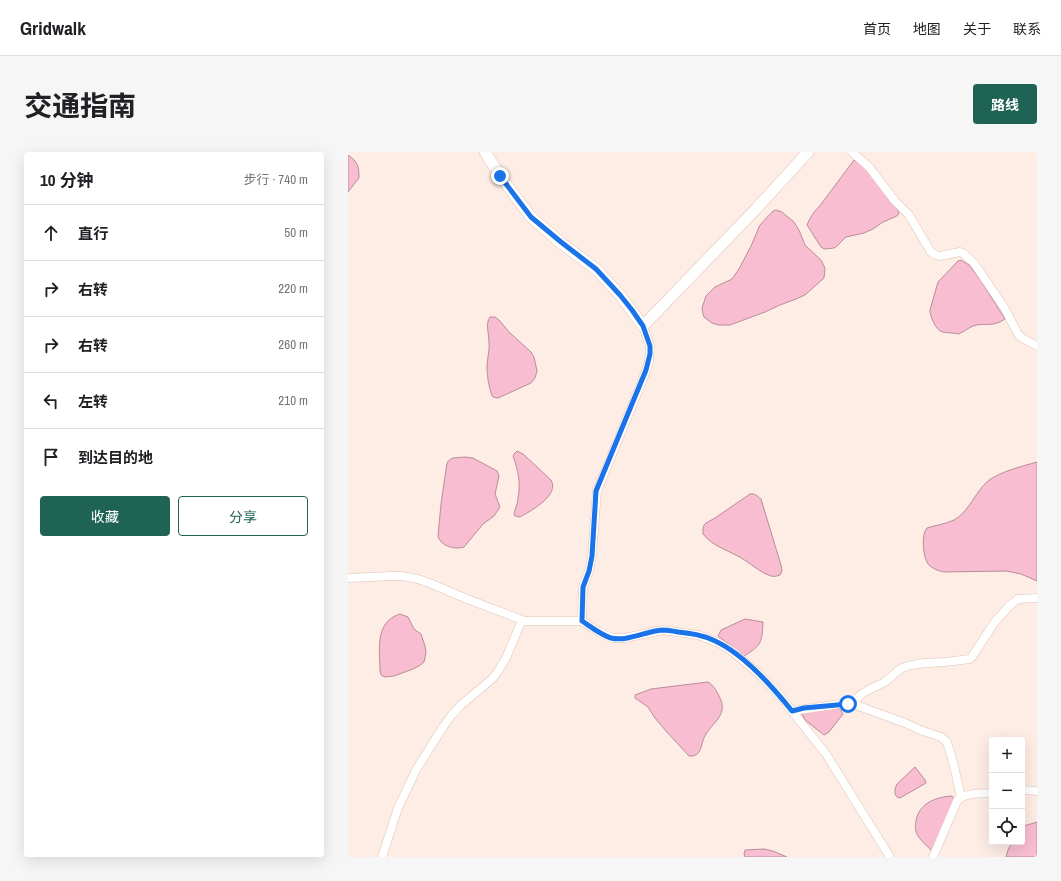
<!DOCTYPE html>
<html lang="zh">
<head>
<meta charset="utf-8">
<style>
	:root { --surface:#fff; --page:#f6f6f6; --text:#202124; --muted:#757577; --line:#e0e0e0; --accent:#1f6354 }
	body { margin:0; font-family:"Archivo Narrow","Noto Sans SC",sans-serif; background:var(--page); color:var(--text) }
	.controls { position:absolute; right:12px; bottom:12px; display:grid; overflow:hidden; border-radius:4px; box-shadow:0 4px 16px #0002 }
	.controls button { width:36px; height:36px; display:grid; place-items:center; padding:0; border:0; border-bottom:1px solid var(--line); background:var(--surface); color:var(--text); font:20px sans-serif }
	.stop { position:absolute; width:12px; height:12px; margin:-9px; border:3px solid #1a73e8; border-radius:50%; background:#fff }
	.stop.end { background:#1a73e8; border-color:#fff; box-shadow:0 1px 4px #0008 }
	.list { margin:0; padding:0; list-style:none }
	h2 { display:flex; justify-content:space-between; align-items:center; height:52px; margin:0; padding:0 16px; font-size:17px }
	h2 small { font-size:13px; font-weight:400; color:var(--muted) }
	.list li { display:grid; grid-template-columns:26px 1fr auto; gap:12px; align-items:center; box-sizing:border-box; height:56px; padding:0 16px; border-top:1px solid var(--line) }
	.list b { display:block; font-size:15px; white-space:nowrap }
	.list em { font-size:13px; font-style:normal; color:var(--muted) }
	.actions { display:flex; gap:8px; padding:12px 16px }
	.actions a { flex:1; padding:9px 0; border:1px solid var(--accent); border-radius:4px; text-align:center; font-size:14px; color:var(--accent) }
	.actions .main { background:var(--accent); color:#fff }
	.icon { flex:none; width:22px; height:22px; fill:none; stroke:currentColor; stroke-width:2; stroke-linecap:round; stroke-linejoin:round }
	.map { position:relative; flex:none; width:689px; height:705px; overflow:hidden; border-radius:4px }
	header { display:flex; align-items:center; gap:24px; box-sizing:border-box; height:56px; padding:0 20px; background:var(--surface); border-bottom:1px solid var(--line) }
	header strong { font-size:19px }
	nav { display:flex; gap:22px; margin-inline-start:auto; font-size:14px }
	.intro { display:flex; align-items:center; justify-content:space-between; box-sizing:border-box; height:96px; padding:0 24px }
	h1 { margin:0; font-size:28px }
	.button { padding:10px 18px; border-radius:4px; background:var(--accent); color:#fff; font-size:14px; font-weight:700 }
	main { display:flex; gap:24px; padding:0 24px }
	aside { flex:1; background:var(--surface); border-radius:4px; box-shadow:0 4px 16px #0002 }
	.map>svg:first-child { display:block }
	.water { fill:#f9bdd2; stroke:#b98c9a }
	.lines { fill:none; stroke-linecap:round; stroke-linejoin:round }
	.street-casing { stroke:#dec3b6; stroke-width:9 }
	.secondary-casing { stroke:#dec3b6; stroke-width:12 }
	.street { stroke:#fff; stroke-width:8 }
	.secondary { stroke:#fff; stroke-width:11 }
	.route { stroke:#1a73e8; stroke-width:5 }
</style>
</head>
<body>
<header>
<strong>Gridwalk</strong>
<nav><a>首页</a><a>地图</a><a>关于</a><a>联系</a></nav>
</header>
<div class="intro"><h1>交通指南</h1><a class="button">路线</a></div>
<main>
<aside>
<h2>10 分钟<small>步行 · 740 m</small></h2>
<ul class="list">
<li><svg class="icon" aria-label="ahead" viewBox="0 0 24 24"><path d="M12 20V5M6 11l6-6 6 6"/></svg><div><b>直行</b></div><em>50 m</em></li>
<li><svg class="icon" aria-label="right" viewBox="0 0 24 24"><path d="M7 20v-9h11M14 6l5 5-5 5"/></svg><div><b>右转</b></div><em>220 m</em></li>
<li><svg class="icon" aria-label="right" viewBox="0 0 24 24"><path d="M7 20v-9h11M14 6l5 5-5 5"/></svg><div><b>右转</b></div><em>260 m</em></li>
<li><svg class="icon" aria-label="left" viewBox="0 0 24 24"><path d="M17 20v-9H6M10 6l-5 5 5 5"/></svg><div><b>左转</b></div><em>210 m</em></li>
<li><svg class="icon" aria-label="arrive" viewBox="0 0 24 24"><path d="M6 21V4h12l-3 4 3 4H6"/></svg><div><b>到达目的地</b></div></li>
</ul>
<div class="actions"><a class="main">收藏</a><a>分享</a></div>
</aside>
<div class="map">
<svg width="689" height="705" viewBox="0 0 689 705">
	<rect width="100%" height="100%" fill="#fdede5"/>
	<path class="water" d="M 0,3 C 10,10 11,14 11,26 L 0,40 Z
		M 506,8 C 522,15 540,45 551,60 L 550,63 L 547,65 L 535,70 L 525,77 L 516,81 L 498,85 L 489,94 L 486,96 L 476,97 L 473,95 L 459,73 C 462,66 465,60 471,55 Z
		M 428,58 L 434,60 L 446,70 L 451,78 L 457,93 L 473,108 L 477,116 L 476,126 L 457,143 L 448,147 L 432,153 L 417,160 L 382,173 L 370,173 L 364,171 L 356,165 L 355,162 L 354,156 L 358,144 L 367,135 L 384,127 L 391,117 L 403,94 L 412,73 L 425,59 Z
		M 613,108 L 621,113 L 633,129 L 657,167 C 644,176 637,170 625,174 C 620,176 616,180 610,182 C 598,179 592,184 586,171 C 584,167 582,163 582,158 L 590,130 L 610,109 Z
		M 142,165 L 147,165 L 151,168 L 161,180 L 183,200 L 186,205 L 189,219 L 187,226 L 183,231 L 150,246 L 145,245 L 144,244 C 141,235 139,225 139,215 C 139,207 142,198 141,190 C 141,181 137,172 142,165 Z
		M 169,299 L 175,302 L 203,328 C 212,343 183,359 172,365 L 167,364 L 166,362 C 167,356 170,352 170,346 C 173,331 170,318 165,304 L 166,302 Z
		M 117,305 L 125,306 L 149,319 L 151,324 L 147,342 L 152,355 L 146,364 L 135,372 L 116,395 C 107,398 92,394 90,384 L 93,352 L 99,311 C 103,304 110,306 117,305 Z
		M 689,310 L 689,429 L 673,422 L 658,419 L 597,420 C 590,419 585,417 580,412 C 575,405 573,382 579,376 C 588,373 598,372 606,368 C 621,360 627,340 640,329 C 651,320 675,314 689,310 Z
		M 402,342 C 407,341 409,344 413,347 L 433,413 L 434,419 L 432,423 C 429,424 426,425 423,424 C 413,421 406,414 398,409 C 384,399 366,396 355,382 L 355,376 L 356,373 L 358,371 L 367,366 Z
		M 52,462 L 60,465 L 66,477 L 73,482 L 77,494 L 78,501 L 76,510 L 71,514 L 65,517 L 46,524 L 37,525 L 33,523 L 32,519 C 32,499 26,470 52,462 Z
		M 397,467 L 415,470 C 414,490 414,493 396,504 L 370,484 L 373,478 Z
		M 360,530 C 366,534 368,538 371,544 C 381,562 366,569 358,582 C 352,591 355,605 341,604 L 318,579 L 307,566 L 300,555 L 287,546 L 287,543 L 303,537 Z
		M 491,556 L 495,562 L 481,580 L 476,583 L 457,568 L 454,562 C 463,556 480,557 491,556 Z
		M 567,615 L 577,628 L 578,631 L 552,646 L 549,645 L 547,642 L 547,637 L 549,632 Z
		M 604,644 L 607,648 L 586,698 L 583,698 C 579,694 573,689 570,684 C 567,679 567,674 568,669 C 571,651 588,645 604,644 Z
		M 689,670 L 689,705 L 658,705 L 660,698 L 664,690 L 674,690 L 674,676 L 676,674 Z
		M 416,697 L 425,699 L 439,705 L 397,705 L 396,702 L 397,698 Z"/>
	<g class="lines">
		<g class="street-casing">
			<path id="street" d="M 504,0 L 521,15 L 547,49 L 561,63 L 583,100 L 588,103 L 591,104 L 612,100 L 615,101 L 626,111 L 657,157 L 670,182 L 674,186 L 689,194
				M 0,426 L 44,424 L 53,424 L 70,427 L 84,432 L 119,447 L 177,469 L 234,469 L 251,480 L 264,486 L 277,486 L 314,478 L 350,483 L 371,491 L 385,500 L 411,522 L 434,546 L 444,559 L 478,602 L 542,705
				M 234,469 L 235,435 L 241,419 L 244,404 L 249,339 L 295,227 L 301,210 L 302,194 L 295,174
				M 505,552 C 512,540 523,537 535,531 C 542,527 547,520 554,516 C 568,510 583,511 597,510 C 605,509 614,508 622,507 L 624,505 L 646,471 L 661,454 L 670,447 L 689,446
				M 444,559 L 492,552 L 505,552 L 557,571 L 572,578 L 593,585 L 599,590 L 605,610 L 613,645
				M 674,638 L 689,639
				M 34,705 L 50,656 L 68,618 L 95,575 L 103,564 L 113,553 L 144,527 L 149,521 L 158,506 L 174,468
				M 585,705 L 609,649 C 617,640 633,642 644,641"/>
		</g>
		<g class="secondary-casing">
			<path id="secondary" d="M 137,0 L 152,24 L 183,65 L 213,91 L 248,117 L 272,143 L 295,174 L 407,58 L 460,0"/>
		</g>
		<use href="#street" class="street"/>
		<use href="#secondary" class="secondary"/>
	</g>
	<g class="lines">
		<path class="route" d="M 152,24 L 183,65 L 213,90 L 248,117 L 272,143 L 284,158 L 295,174 L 302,194 L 302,202 L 298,218 L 248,339 L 244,404 L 241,419 L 235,435 L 234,469 C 243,475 253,483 263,486 C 278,490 299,479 314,478 C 319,478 325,479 330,480 C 342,481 354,483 365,488 C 395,501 424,534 444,559 L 456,556 L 500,552"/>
	</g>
</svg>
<div class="controls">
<button>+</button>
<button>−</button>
<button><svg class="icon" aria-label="locate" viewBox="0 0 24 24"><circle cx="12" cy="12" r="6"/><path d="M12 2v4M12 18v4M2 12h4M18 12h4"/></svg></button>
</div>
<div class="stop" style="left:500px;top:552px"></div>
<div class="stop end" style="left:152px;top:24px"></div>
</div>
</main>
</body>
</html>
